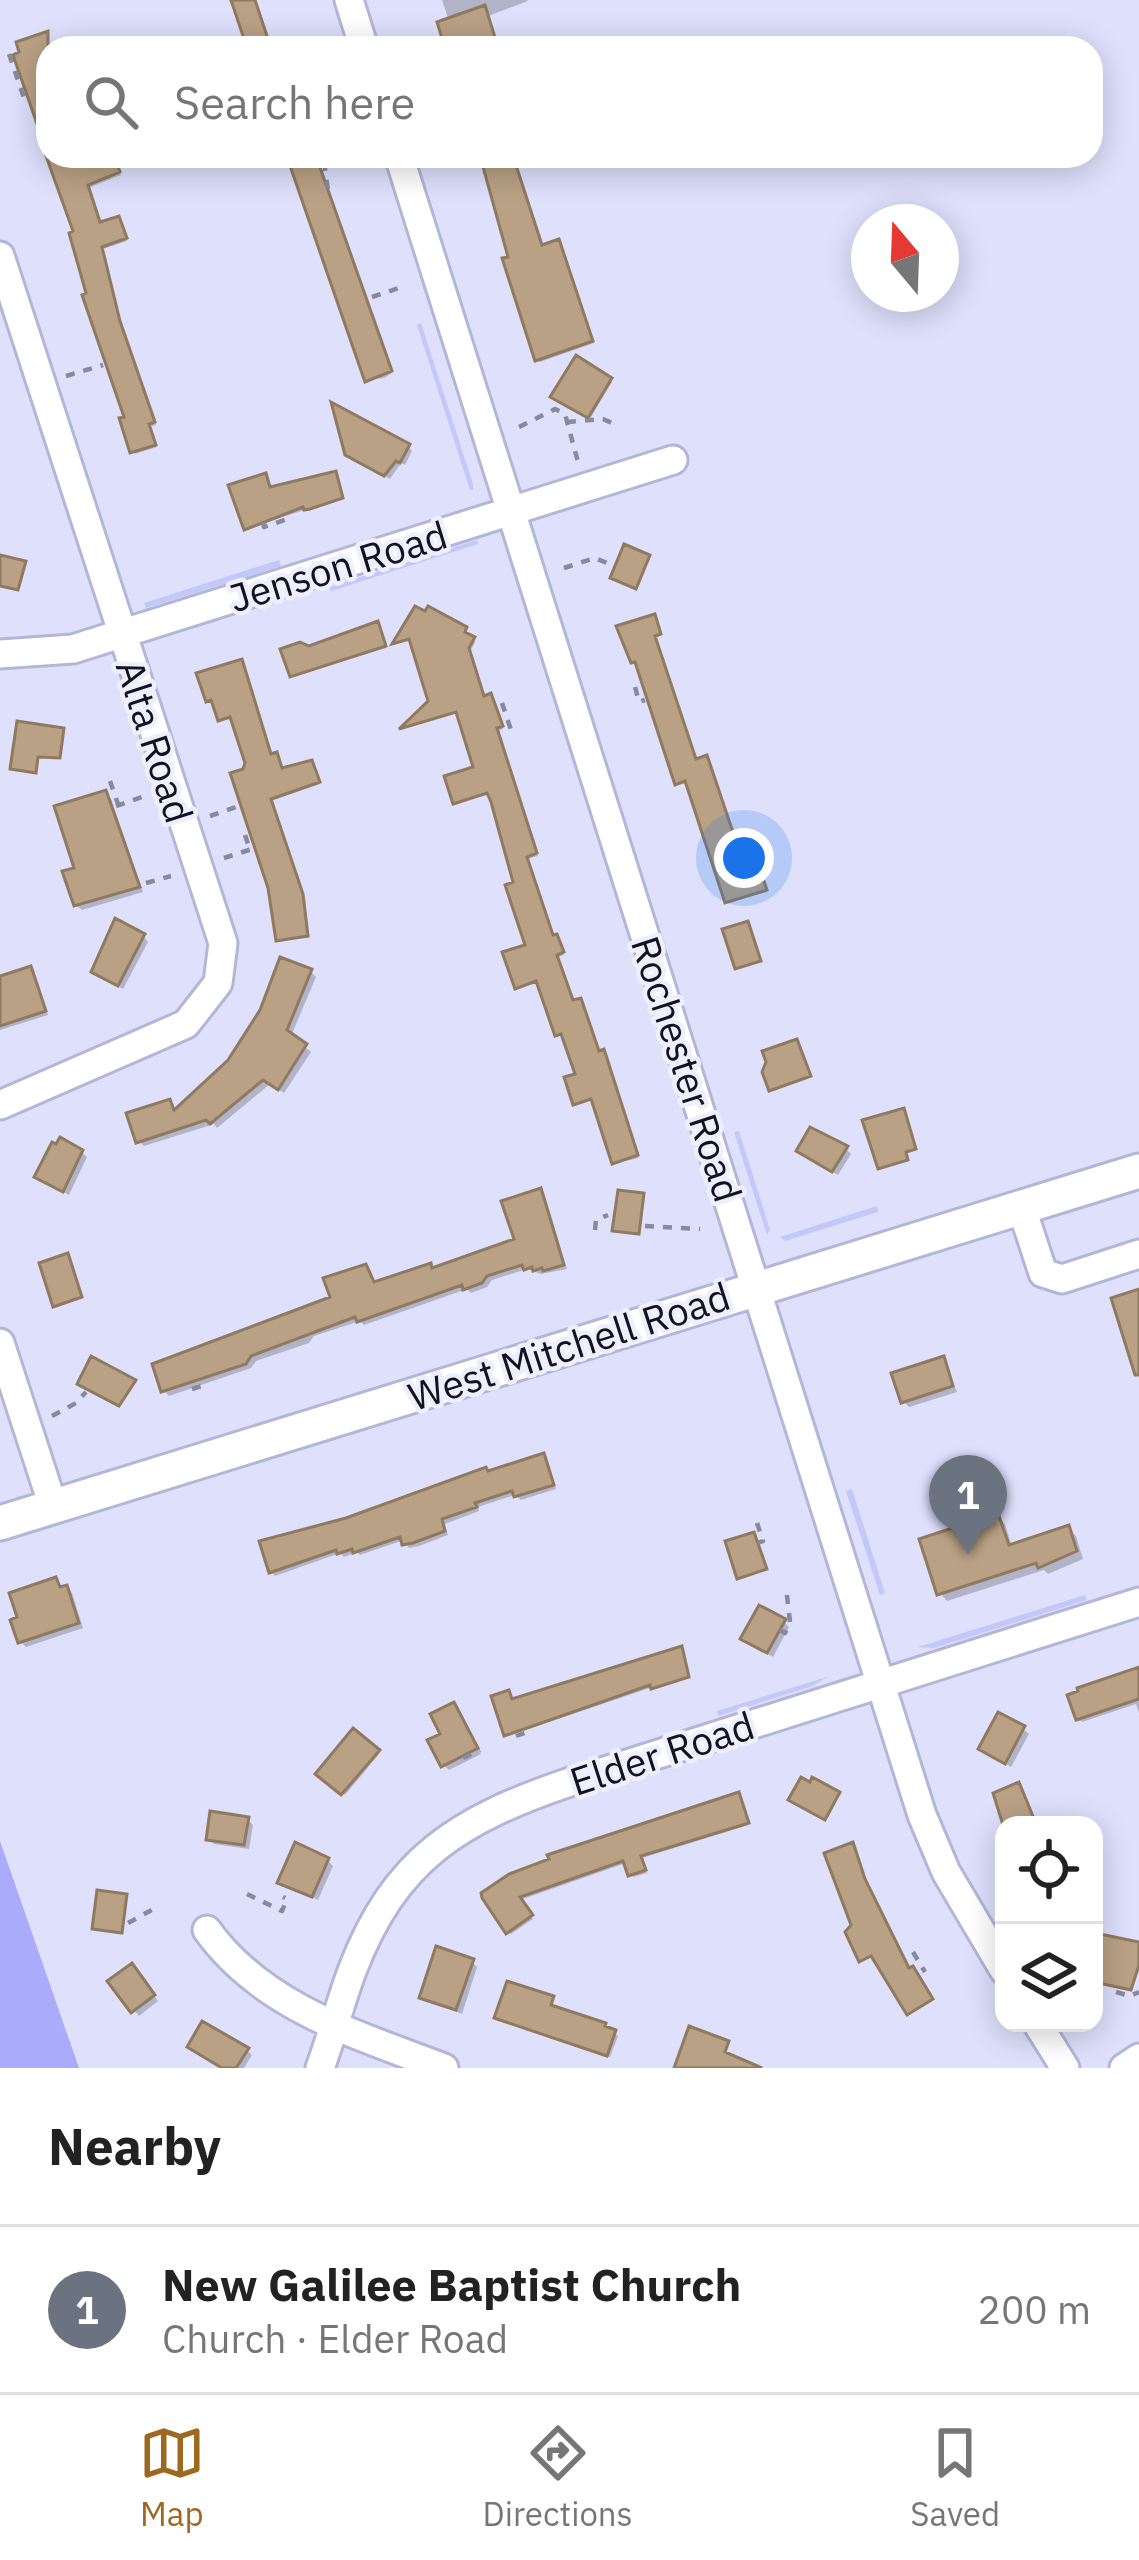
<!DOCTYPE html>
<html lang="en">
<head>
<meta charset="utf-8">
<style>
	:root { --surface:#fff; --page:#f2f2f2; --text:#222; --muted:#767676; --line:#e0e0e0; --accent:#9d6920 }
	body { margin:0; font-family:"IBM Plex Sans",sans-serif; background:var(--page); color:var(--text) }
	.controls { position:absolute; right:36px; bottom:36px; display:grid; overflow:hidden; border-radius:24px; box-shadow:0 6px 30px #0003 }
	.controls button { width:108px; height:108px; display:grid; place-items:center; padding:0; border:0; border-bottom:3px solid var(--line); background:var(--surface); color:var(--text); font:60px sans-serif }
	.compass { position:absolute; left:851px; top:204px; width:108px; height:108px; border-radius:50%; background:var(--surface); box-shadow:0 6px 30px #0003; rotate:341deg }
	.you { position:absolute; left:744px; top:858px; width:42px; height:42px; margin:-30px; border:9px solid #fff; border-radius:50%; background:#1a73e8; box-shadow:0 0 0 18px #1a73e833 }
	.badge { display:grid; place-items:center; width:78px; height:78px; border-radius:50%; background:var(--accent); color:#fff; font-size:39px; font-weight:700 }
	.pin { position:absolute; translate:-50% -99px; filter:drop-shadow(0 3px 6px #0008) }
	.pin::after { content:''; position:absolute; top:63px; width:42px; height:36px; background:inherit; clip-path:polygon(0 0,100% 0,50% 100%) }
	.list { margin:0; padding:0; list-style:none }
	h2 { display:flex; justify-content:space-between; align-items:center; height:156px; margin:0; padding:0 48px; font-size:51px }
	h2 small { font-size:39px; font-weight:400; color:var(--muted) }
	.list li { display:grid; grid-template-columns:78px 1fr auto; gap:36px; align-items:center; box-sizing:border-box; height:168px; padding:0 48px; border-top:3px solid var(--line) }
	.list b { display:block; font-size:45px; white-space:nowrap }
	.list p { margin:0; font-size:39px; white-space:nowrap; color:var(--muted) }
	.list em { font-size:39px; font-style:normal; color:var(--muted) }
	.icon { flex:none; width:66px; height:66px; fill:none; stroke:currentColor; stroke-width:2; stroke-linecap:round; stroke-linejoin:round }
	.map { position:relative; flex:none; width:1139px; height:2068px; overflow:hidden }
	.search { position:absolute; background:var(--surface); box-shadow:0 6px 30px #0003; left:36px; right:36px; top:36px; height:132px; display:flex; align-items:center; gap:30px; box-sizing:border-box; padding:0 42px; border-radius:36px; color:var(--muted); font-size:45px }
	.sheet { height:324px; background:var(--surface) }
	nav { display:flex; justify-content:space-around; align-items:center; box-sizing:border-box; height:168px; border-top:3px solid var(--line); background:var(--surface); font-size:33px; color:var(--muted) }
	nav a { display:grid; justify-items:center; gap:6px }
	nav .on { color:var(--accent) }
	.map>svg:first-child { display:block }
	.green { fill:#c4c7f9 }
	.forest { fill:#aaabfa }
	.shadow { fill:#0003 }
	.building { fill:#b9a185; stroke:#907a5f; stroke-width:3 }
	.lines { fill:none; stroke-linecap:round; stroke-linejoin:round }
	.minor-casing { stroke:#b4b6d8; stroke-width:33 }
	.major-casing { stroke:#b4b6d8; stroke-width:39 }
	.path { stroke:#87899e; stroke-width:4.5; stroke-dasharray:9 9; stroke-linecap:butt }
	.minor { stroke:#fff; stroke-width:27 }
	.major { stroke:#fff; stroke-width:33 }
	.labels { text-anchor:middle; dominant-baseline:central; stroke-width:9; stroke-linejoin:round; paint-order:stroke }
	.street-label { font-size:39px; fill:#13131f; stroke:#eeeffd }
</style>
</head>
<body>
<div class="map">
<svg width="1139" height="2068" viewBox="0 0 1139 2068">
	<rect width="100%" height="100%" fill="#dee0fc"/>
	<path class="green" d="M 421,323 L 473,484 L 473,490 L 470,490 L 417,325 Z
		M 477,540 L 478,544 L 331,591 L 329,587 Z
		M 279,560 L 281,566 L 146,608 L 144,603 Z
		M 739,1131 L 770,1230 L 767,1235 L 734,1132 Z
		M 877,1206 L 878,1212 L 785,1241 L 780,1237 Z
		M 852,1489 L 885,1593 L 880,1595 L 846,1491 Z
		M 1085,1595 L 1087,1600 L 934,1648 L 918,1647 Z
		M 827,1677 L 813,1686 L 718,1716 L 717,1711 Z"/>
	<path class="forest" d="M 0,1841 L 79,2068 L 0,2068 Z"/>
	<path class="shadow" d="M 229,0 L 255,0 L 267,38 L 271,36 L 278,48 L 249,48 Z
		M 442,0 L 527,0 L 528,1 L 488,16 L 498,47 L 449,48 L 449,21 Z
		M 50,156 L 113,156 L 121,175 L 88,188 L 101,225 L 121,222 L 127,241 L 103,249 L 122,326 L 156,425 L 150,427 L 157,447 L 135,454 L 76,233 Z
		M 290,156 L 315,156 L 392,373 L 384,378 L 367,380 Z
		M 482,156 L 512,156 L 543,248 L 561,245 L 594,343 L 540,362 L 538,359 Z
		M 577,360 L 612,382 L 591,417 L 556,398 Z
		M 408,446 L 412,451 L 405,465 L 401,463 L 390,479 L 353,459 Z
		M 335,474 L 344,497 L 246,529 L 270,490 Z
		M 416,610 L 465,629 L 466,636 L 475,642 L 470,652 L 484,699 L 493,699 L 503,729 L 498,731 L 538,856 L 527,859 L 554,938 L 559,940 L 564,955 L 558,957 L 573,1003 L 599,1054 L 605,1055 L 639,1158 L 615,1163 L 594,1100 L 576,1103 L 579,1076 L 565,1036 L 558,1035 L 540,983 L 517,987 L 529,946 L 517,884 L 491,794 L 455,803 L 477,768 L 470,705 L 410,723 L 403,729 L 431,702 L 413,640 L 396,644 Z
		M 656,619 L 661,636 L 655,637 L 697,762 L 741,859 L 755,857 L 767,892 L 728,902 L 689,781 L 677,783 L 634,662 Z
		M 379,626 L 386,648 L 293,676 L 309,649 Z
		M 200,675 L 271,757 L 279,758 L 283,771 L 314,766 L 320,784 L 271,801 L 305,899 L 309,938 L 279,939 L 245,771 L 248,763 L 233,719 L 221,720 L 215,702 L 209,701 Z
		M 105,794 L 111,799 L 143,892 L 82,910 L 76,905 Z
		M 143,936 L 148,942 L 123,989 L 100,976 Z
		M 31,969 L 48,1015 L 0,1030 L 0,978 Z
		M 311,972 L 316,977 L 291,1036 L 311,1052 L 284,1093 L 270,1084 L 217,1128 L 214,1124 L 144,1146 L 139,1141 L 169,1102 L 176,1112 L 230,1062 Z
		M 846,1149 L 851,1154 L 838,1175 L 805,1156 Z
		M 81,1152 L 87,1157 L 69,1195 L 43,1181 Z
		M 540,1191 L 545,1196 L 567,1269 L 541,1274 L 527,1269 L 492,1280 L 487,1287 L 471,1293 L 467,1289 L 364,1325 L 360,1321 L 314,1336 L 309,1343 L 256,1361 L 251,1368 L 169,1396 L 164,1391 L 333,1299 L 365,1267 L 375,1284 L 434,1271 L 517,1241 Z
		M 943,1360 L 957,1392 L 909,1407 L 904,1402 Z
		M 544,1457 L 556,1489 L 521,1500 L 515,1495 L 478,1507 L 479,1511 L 445,1524 L 448,1535 L 419,1546 L 409,1548 L 404,1540 L 360,1555 L 357,1552 L 344,1557 L 340,1553 L 275,1576 L 271,1572 L 347,1521 Z
		M 998,1517 L 1005,1524 L 1012,1547 L 1068,1529 L 1076,1536 L 1083,1559 L 1048,1574 L 1044,1570 L 947,1601 L 940,1593 Z
		M 55,1580 L 62,1590 L 67,1588 L 72,1593 L 83,1628 L 26,1647 L 20,1641 Z
		M 784,1622 L 789,1627 L 773,1657 L 749,1644 Z
		M 1139,1671 L 1139,1713 L 1136,1704 L 1082,1722 L 1078,1719 Z
		M 688,1675 L 508,1736 L 506,1734 L 512,1702 Z
		M 454,1706 L 481,1754 L 449,1770 L 443,1765 L 444,1735 Z
		M 1023,1729 L 1029,1734 L 1011,1767 L 987,1754 Z
		M 353,1732 L 379,1754 L 345,1795 L 319,1773 Z
		M 741,1798 L 749,1825 L 642,1858 L 647,1873 L 633,1877 L 626,1863 L 520,1900 L 533,1919 L 511,1934 L 485,1897 L 553,1861 Z
		M 247,1819 L 253,1825 L 249,1849 L 214,1844 L 209,1839 Z
		M 327,1860 L 333,1866 L 318,1900 L 281,1882 Z
		M 472,1962 L 477,1967 L 462,2014 L 422,1997 Z
		M 136,1972 L 158,2001 L 139,2016 L 111,1982 Z
		M 552,1999 L 554,2009 L 614,2033 L 618,2036 L 610,2057 L 497,2017 Z
		M 247,2050 L 252,2055 L 244,2068 L 223,2068 Z"/>
	<path class="building" d="M 231,0 L 255,0 L 271,48 L 247,48 Z
		M 485,5 L 497,44 L 485,48 L 445,48 L 437,22 Z
		M 48,31 L 48,144 L 44,144 L 13,55 L 19,52 L 16,42 Z
		M 46,156 L 114,156 L 120,172 L 88,185 L 100,222 L 119,216 L 127,238 L 102,247 L 120,321 L 155,422 L 149,424 L 156,445 L 130,453 L 119,418 L 124,417 L 82,295 L 86,293 L 69,233 L 73,231 Z
		M 300,156 L 316,156 L 392,371 L 365,382 L 288,160 Z
		M 480,156 L 513,156 L 542,245 L 559,239 L 593,341 L 535,361 L 502,258 L 508,257 Z
		M 576,355 L 612,378 L 588,418 L 550,397 Z
		M 331,402 L 410,444 L 400,463 L 396,461 L 384,476 L 345,455 Z
		M 336,471 L 343,498 L 310,509 L 304,510 L 303,507 L 244,530 L 228,485 L 266,473 L 270,487 Z
		M 624,544 L 650,555 L 636,589 L 610,578 Z
		M 0,555 L 26,561 L 18,590 L 0,586 Z
		M 415,606 L 425,611 L 428,606 L 467,627 L 465,632 L 475,637 L 469,648 L 484,696 L 491,693 L 503,726 L 497,728 L 537,853 L 527,857 L 553,935 L 557,934 L 564,952 L 557,955 L 573,1000 L 581,998 L 599,1051 L 604,1049 L 638,1155 L 612,1164 L 591,1099 L 573,1105 L 564,1077 L 575,1074 L 561,1034 L 555,1036 L 536,981 L 515,989 L 502,952 L 525,945 L 505,885 L 513,882 L 491,802 L 487,793 L 453,804 L 444,776 L 473,767 L 456,712 L 399,729 L 428,701 L 409,639 L 392,644 Z
		M 655,614 L 661,634 L 655,636 L 696,759 L 707,755 L 741,856 L 754,851 L 767,890 L 725,903 L 685,781 L 675,785 L 635,662 L 631,663 L 616,626 Z
		M 378,621 L 386,646 L 290,677 L 280,649 L 300,642 L 309,646 Z
		M 242,659 L 271,754 L 277,752 L 282,768 L 312,760 L 320,782 L 271,799 L 303,894 L 308,936 L 276,941 L 268,888 L 230,773 L 243,769 L 245,763 L 230,717 L 218,721 L 211,700 L 206,702 L 196,673 Z
		M 17,721 L 64,728 L 60,758 L 38,757 L 36,773 L 10,769 Z
		M 106,790 L 140,887 L 74,906 L 62,871 L 74,868 L 54,806 Z
		M 115,918 L 145,934 L 118,986 L 91,972 Z
		M 748,921 L 761,961 L 735,969 L 722,929 Z
		M 280,957 L 312,969 L 287,1030 L 307,1044 L 278,1090 L 263,1080 L 210,1124 L 206,1120 L 136,1143 L 126,1113 L 170,1099 L 174,1110 L 228,1060 L 260,1010 Z
		M 31,966 L 46,1011 L 0,1026 L 0,976 Z
		M 797,1039 L 811,1076 L 769,1091 L 762,1072 L 766,1062 L 762,1051 Z
		M 904,1108 L 916,1149 L 906,1152 L 908,1160 L 878,1169 L 862,1120 Z
		M 810,1127 L 848,1146 L 832,1172 L 796,1151 Z
		M 60,1137 L 83,1150 L 63,1192 L 34,1177 L 52,1142 L 56,1144 Z
		M 541,1188 L 564,1265 L 543,1271 L 542,1268 L 533,1271 L 532,1267 L 524,1270 L 522,1265 L 487,1276 L 482,1283 L 463,1290 L 462,1285 L 357,1322 L 355,1317 L 251,1356 L 246,1364 L 161,1392 L 152,1364 L 330,1297 L 323,1278 L 366,1264 L 374,1282 L 431,1263 L 432,1268 L 514,1239 L 501,1201 Z
		M 618,1190 L 644,1193 L 639,1234 L 612,1231 Z
		M 68,1253 L 82,1297 L 53,1307 L 39,1263 Z
		M 1139,1289 L 1139,1375 L 1135,1375 L 1111,1298 Z
		M 91,1356 L 136,1380 L 119,1406 L 77,1384 Z
		M 944,1356 L 953,1386 L 901,1403 L 891,1373 Z
		M 544,1453 L 554,1485 L 514,1497 L 512,1491 L 475,1503 L 477,1507 L 442,1519 L 445,1531 L 413,1543 L 402,1545 L 400,1537 L 353,1553 L 352,1549 L 337,1554 L 336,1550 L 269,1573 L 259,1541 L 346,1518 L 486,1467 L 488,1471 Z
		M 998,1513 L 1009,1545 L 1069,1525 L 1077,1551 L 1038,1568 L 1036,1563 L 937,1595 L 919,1539 Z
		M 754,1532 L 767,1569 L 737,1579 L 725,1541 Z
		M 56,1577 L 60,1587 L 67,1585 L 79,1623 L 18,1643 L 10,1620 L 17,1617 L 9,1593 Z
		M 759,1605 L 786,1619 L 767,1653 L 740,1639 Z
		M 682,1646 L 689,1677 L 651,1689 L 650,1685 L 504,1736 L 491,1696 L 509,1690 L 512,1699 Z
		M 1139,1667 L 1139,1699 L 1076,1720 L 1067,1695 L 1078,1691 L 1077,1688 Z
		M 454,1702 L 478,1748 L 441,1767 L 427,1740 L 440,1734 L 430,1714 Z
		M 998,1712 L 1025,1726 L 1005,1764 L 978,1749 Z
		M 353,1728 L 380,1750 L 341,1795 L 315,1774 Z
		M 801,1777 L 810,1782 L 812,1777 L 840,1792 L 825,1820 L 788,1800 Z
		M 1019,1782 L 1034,1819 L 1020,1825 L 1003,1825 L 993,1793 Z
		M 739,1792 L 749,1823 L 641,1856 L 646,1870 L 628,1876 L 623,1861 L 520,1897 L 533,1915 L 506,1934 L 482,1898 L 481,1893 L 509,1874 L 549,1859 L 547,1855 Z
		M 210,1811 L 249,1817 L 244,1845 L 206,1840 Z
		M 295,1842 L 329,1858 L 312,1897 L 277,1883 Z
		M 853,1842 L 865,1879 L 909,1968 L 913,1966 L 933,1999 L 907,2015 L 871,1956 L 859,1962 L 845,1932 L 851,1925 L 824,1853 Z
		M 97,1890 L 127,1894 L 122,1933 L 92,1929 Z
		M 1100,1934 L 1139,1942 L 1139,1965 L 1131,1990 L 1094,1982 Z
		M 436,1946 L 474,1959 L 456,2010 L 419,1998 Z
		M 132,1963 L 155,1995 L 131,2013 L 107,1981 Z
		M 507,1981 L 554,1996 L 551,2005 L 606,2023 L 605,2026 L 616,2030 L 607,2056 L 494,2018 Z
		M 202,2021 L 249,2048 L 236,2068 L 222,2068 L 187,2047 Z
		M 689,2026 L 729,2041 L 725,2052 L 762,2068 L 674,2068 Z"/>
	<g class="lines">
		<g class="minor-casing">
			<path id="minor" d="M 349,0 L 364,48
				M 399,156 L 922,1815 L 946,1872 L 1004,1970
				M 0,256 L 223,943 L 218,983 L 186,1024 L 0,1105
				M 0,654 L 73,649 L 673,460
				M 1021,1206 L 1043,1273 L 1062,1279 L 1139,1254
				M 0,1343 L 53,1506
				M 207,1930 C 263,2008 358,2035 444,2068
				M 1037,2023 L 1065,2068
				M 320,2068 C 332,2036 340,2003 352,1971 C 395,1858 459,1820 567,1783 L 1139,1602
				M 1124,2068 L 1139,2058"/>
		</g>
		<g class="major-casing">
			<path id="major" d="M 0,1523 L 1139,1171"/>
		</g>
		<path class="path" d="M 9,54 L 24,98
			M 323,162 L 339,156
			M 324,162 L 329,197
			M 372,297 L 402,287
			M 66,376 L 103,365
			M 567,422 L 603,419 L 612,423
			M 519,427 L 555,409 L 565,414 L 578,462
			M 263,522 L 264,527 L 287,519
			M 564,568 L 595,558 L 612,565
			M 635,687 L 639,702 L 645,700
			M 502,703 L 513,736
			M 110,781 L 118,804
			M 116,806 L 145,796
			M 210,816 L 239,806
			M 245,835 L 250,850
			M 224,858 L 252,849
			M 146,883 L 171,876
			M 645,1226 L 700,1229
			M 595,1230 L 596,1220 L 608,1215
			M 192,1389 L 208,1384
			M 52,1416 L 76,1403 L 86,1392
			M 757,1523 L 763,1541 L 758,1543
			M 780,1630 L 785,1633 L 790,1622 L 786,1587
			M 516,1736 L 533,1730
			M 463,1758 L 480,1750
			M 247,1894 L 282,1911 L 287,1899 L 283,1897
			M 128,1923 L 159,1906
			M 913,1952 L 925,1972
			M 1116,1992 L 1130,1996 L 1139,1992"/>
		<use href="#minor" class="minor"/>
		<use href="#major" class="major"/>
	</g>
	<g class="labels">
		<g class="street-label">
			<text transform="translate(338 566) rotate(-17)">Jenson Road</text>
			<text transform="translate(155 741) rotate(72)">Alta Road</text>
			<text transform="translate(687 1069) rotate(72)">Rochester Road</text>
			<text transform="translate(569 1346) rotate(-18)">West Mitchell Road</text>
			<text transform="translate(662 1753) rotate(-18)">Elder Road</text>
		</g>
	</g>
</svg>
<div class="controls">
<button><svg class="icon" aria-label="locate" viewBox="0 0 24 24"><circle cx="12" cy="12" r="6"/><path d="M12 2v4M12 18v4M2 12h4M18 12h4"/></svg></button>
<button><svg class="icon" aria-label="layers" viewBox="0 0 24 24"><path d="M12 4l9 5-9 5-9-5zM3 14l9 5 9-5"/></svg></button>
</div>
<svg class="compass" viewBox="-18 -18 36 36"><path d="M0-13l5 13h-10z" fill="#e53935"/><path d="M0 13l5-13h-10z" fill="#767676"/></svg>
<div class="you"></div>
<div class="pin badge" style="left:968px;top:1554px;background:#6b7280">1</div>
<div class="search"><svg class="icon" aria-label="search" viewBox="0 0 24 24"><circle cx="10" cy="10" r="6"/><path d="M15 15l6 6"/></svg>Search here</div>
</div>
<section class="sheet">
<h2>Nearby<small></small></h2>
<ul class="list">
<li><span class="badge" style="background:#6b7280">1</span><div><b>New Galilee Baptist Church</b><p>Church · Elder Road</p></div><em>200 m</em></li>
</ul>
</section>
<nav>
<a class="on"><svg class="icon" aria-label="map" viewBox="0 0 24 24"><path d="M3 6l6-2 6 2 6-2v14l-6 2-6-2-6 2zM9 4v14M15 6v14"/></svg>Map</a>
<a><svg class="icon" aria-label="directions" viewBox="0 0 24 24"><path d="M12 3l9 9-9 9-9-9zM9 14v-3h6M13 9l2 2-2 2"/></svg>Directions</a>
<a><svg class="icon" aria-label="saved" viewBox="0 0 24 24"><path d="M7 4h10v16l-5-4-5 4z"/></svg>Saved</a>
</nav>
</body>
</html>
